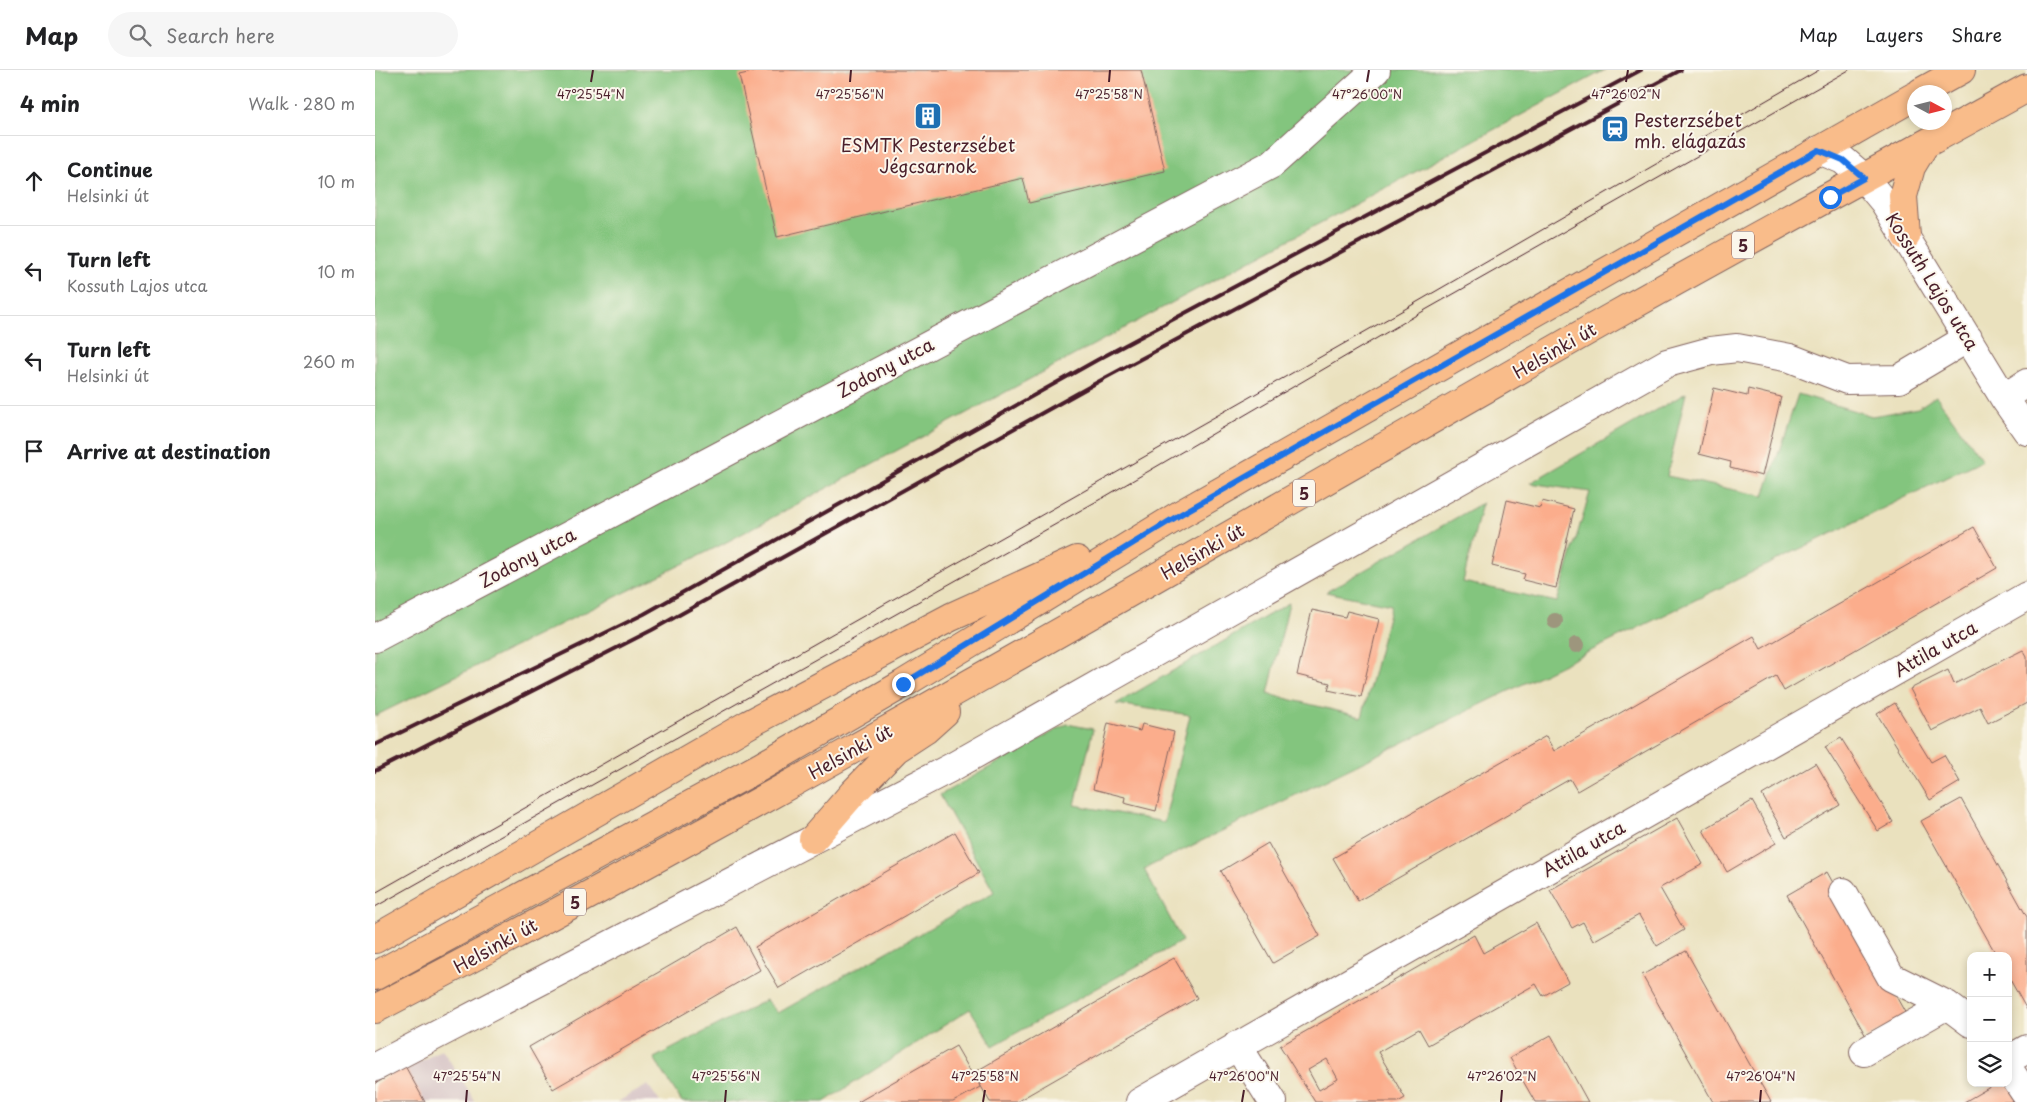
<!DOCTYPE html>
<html lang="en">
<head>
<meta charset="utf-8">
<style>
	:root { --surface:#fff; --page:#f6f6f6; --text:#202124; --muted:#757577; --line:#e0e0e0 }
	body { margin:0; font-family:"Playpen Sans",sans-serif; background:var(--page); color:var(--text) }
	.controls { position:absolute; right:15px; bottom:15px; display:grid; overflow:hidden; border-radius:10px; box-shadow:0 2px 8px #0003 }
	.controls button { width:45px; height:45px; display:grid; place-items:center; padding:0; border:0; border-bottom:1px solid var(--line); background:var(--surface); color:var(--text); font:25px sans-serif }
	.compass { position:absolute; left:1532px; top:15px; width:45px; height:45px; border-radius:50%; background:var(--surface); box-shadow:0 2px 8px #0003; rotate:97deg }
	.stop { position:absolute; width:15px; height:15px; margin:-11px; border:4px solid #1a73e8; border-radius:50%; background:#fff }
	.stop.end { background:#1a73e8; border-color:#fff; box-shadow:0 1px 5px #0008 }
	.list { margin:0; padding:0; list-style:none }
	h2 { display:flex; justify-content:space-between; align-items:center; height:65px; margin:0; padding:0 20px; font-size:21px }
	h2 small { font-size:16px; font-weight:400; color:var(--muted) }
	.list li { display:grid; grid-template-columns:32px 1fr auto; gap:15px; align-items:center; box-sizing:border-box; height:90px; padding:0 20px; border-top:1px solid var(--line) }
	.list b { display:block; font-size:19px; white-space:nowrap }
	.list p { margin:0; font-size:16px; white-space:nowrap; color:var(--muted) }
	.list em { font-size:16px; font-style:normal; color:var(--muted) }
	.icon { flex:none; width:28px; height:28px; fill:none; stroke:currentColor; stroke-width:2; stroke-linecap:round; stroke-linejoin:round }
	.map { position:relative; flex:none; width:1652px; height:1032px; overflow:hidden }
	header { display:flex; align-items:center; gap:30px; box-sizing:border-box; height:70px; padding:0 25px; background:var(--surface); border-bottom:1px solid var(--line) }
	header strong { font-size:24px }
	nav { display:flex; gap:28px; margin-inline-start:auto; font-size:18px }
	.search { width:350px; height:45px; background:var(--page); display:flex; align-items:center; gap:12px; box-sizing:border-box; padding:0 18px; border-radius:28px; color:var(--muted); font-size:19px }
	main { display:flex }
	aside { flex:1; background:var(--surface) }
	.map>svg:first-child { display:block }
	.industrial { fill:#d2bec1 }
	.green { fill:#83c57e; stroke:#667254 }
	.building { fill:#fbad8c; fill-rule:evenodd }
	.lines { fill:none; stroke-linecap:round; stroke-linejoin:round }
	.minor-casing { stroke:#82635e; stroke-width:30 }
	.major-casing { stroke:#82635e; stroke-width:30 }
	.minor { stroke:#fff; stroke-width:28 }
	.major { stroke:#f9bc8a; stroke-width:28 }
	.tram { stroke:#4a1f2b; stroke-width:1 }
	.rail { stroke:#4a1f2b; stroke-width:4 }
	.tree { fill:#9d967d }
	.route { stroke:#1a73e8; stroke-width:6 }
	.ticks { fill:none; stroke:#4a1f2b; stroke-width:2 }
	.labels { text-anchor:middle; dominant-baseline:central; stroke-width:4; stroke-linejoin:round; paint-order:stroke }
	.shield { fill:#fbf7ec; stroke:#7f6065; stroke-width:1 }
	.shield-label { font-size:16px; font-weight:bold; fill:#4a1f2b }
	.poi-label { font-size:18px; fill:#4a1f2b; stroke:#fbf7ec; text-anchor:start }
	.street-label { font-size:18px; fill:#4a1f2b; stroke:#fbf7ec }
	.ticks-label { font-size:12px; text-anchor:middle; fill:#4a1f2b; stroke:#fbf7ec; stroke-width:4; stroke-linejoin:round; paint-order:stroke }
</style>
</head>
<body>
<header>
<strong>Map</strong>
<div class="search"><svg class="icon" aria-label="search" viewBox="0 0 24 24"><circle cx="10" cy="10" r="6"/><path d="M15 15l6 6"/></svg>Search here</div>
<nav><a>Map</a><a>Layers</a><a>Share</a></nav>
</header>
<main>
<aside>
<h2>4 min<small>Walk · 280 m</small></h2>
<ul class="list">
<li><svg class="icon" aria-label="ahead" viewBox="0 0 24 24"><path d="M12 20V5M6 11l6-6 6 6"/></svg><div><b>Continue</b><p>Helsinki út</p></div><em>10 m</em></li>
<li><svg class="icon" aria-label="left" viewBox="0 0 24 24"><path d="M17 20v-9H6M10 6l-5 5 5 5"/></svg><div><b>Turn left</b><p>Kossuth Lajos utca</p></div><em>10 m</em></li>
<li><svg class="icon" aria-label="left" viewBox="0 0 24 24"><path d="M17 20v-9H6M10 6l-5 5 5 5"/></svg><div><b>Turn left</b><p>Helsinki út</p></div><em>260 m</em></li>
<li><svg class="icon" aria-label="arrive" viewBox="0 0 24 24"><path d="M6 21V4h12l-3 4 3 4H6"/></svg><div><b>Arrive at destination</b></div></li>
</ul>
</aside>
<div class="map">
<svg width="1652" height="1032" viewBox="0 0 1652 1032">
	<rect width="100%" height="100%" fill="#fbf7ec"/>
	<filter id="ink" filterUnits="userSpaceOnUse"><feTurbulence type="fractalNoise" baseFrequency=".02" numOctaves="2"/><feDisplacementMap in="SourceGraphic" scale="10" xChannelSelector="R" yChannelSelector="G"/><feConvolveMatrix kernelMatrix="1 2 1 2 8 2 1 2 1" color-interpolation-filters="sRGB"/></filter>
	<filter id="wash" filterUnits="userSpaceOnUse"><feTurbulence type="fractalNoise" baseFrequency=".0096" numOctaves="4" result="noise"/><feDisplacementMap in="SourceGraphic" scale="20" xChannelSelector="R" yChannelSelector="G"/><feGaussianBlur stdDeviation="1.12" result="paint"/><feColorMatrix in="noise" values="0 0 0 0 0 0 0 0 0 0 0 0 0 0 0 0 0 1.4 0 .05"/><feComposite in="paint" operator="in"/></filter>
	<g filter="url(#wash)">
		<rect width="100%" height="100%" fill="#eae1be"/>
		<path class="industrial" d="M 67,979 L 101,1032 L 0,1032 L 0,1018 Z
			M 273,1015 L 285,1032 L 242,1032 Z"/>
		<path class="green" d="M 0,0 L 1230,0 L 346,475 L 0,646 Z
			M 1311,323 L 1292,406 L 1389,426 L 1423,324 L 1497,346 L 1543,338 L 1561,326 L 1607,390 L 769,799 L 807,871 L 618,976 L 595,939 L 449,1032 L 307,1032 L 279,988 L 391,930 L 403,943 L 619,822 L 565,725 L 692,654 L 718,659 L 700,735 L 789,752 L 815,645 L 741,634 L 914,533 L 893,624 L 987,647 L 1016,535 L 951,522 L 1107,433 L 1088,512 L 1182,532 L 1215,422 L 1155,413 Z"/>
		<g id="blocks">
			<path class="building" d="M 386,0 L 766,0 L 790,101 L 654,133 L 648,108 L 402,167 L 364,5 Z
				M 1339,318 L 1372,326 L 1373,319 L 1406,327 L 1387,406 L 1355,398 L 1356,392 L 1324,384 Z
				M 1132,430 L 1165,438 L 1167,431 L 1199,439 L 1181,518 L 1148,510 L 1150,504 L 1117,496 Z
				M 1599,457 L 1622,498 L 1409,621 L 1401,606 L 1202,721 L 1195,709 L 983,831 L 958,788 L 1171,666 L 1179,681 L 1379,566 L 1386,579 Z
				M 937,540 L 970,547 L 972,541 L 1004,549 L 986,627 L 953,620 L 955,613 L 922,605 Z
				M 1648,580 L 1652,587 L 1652,633 L 1613,653 L 1605,637 L 1557,661 L 1535,619 L 1573,600 L 1579,614 Z
				M 1520,633 L 1556,692 L 1569,685 L 1585,712 L 1555,730 L 1502,644 Z
				M 733,653 L 765,661 L 767,654 L 799,662 L 781,741 L 749,733 L 750,727 L 718,719 Z
				M 1466,668 L 1518,752 L 1503,761 L 1450,677 Z
				M 1441,693 L 1465,735 L 1411,767 L 1387,725 Z
				M 1586,729 L 1652,847 L 1652,940 L 1633,906 L 1633,886 L 1622,886 L 1546,751 Z
				M 1377,731 L 1401,773 L 1352,802 L 1328,760 Z
				M 1302,748 L 1328,794 L 1285,818 L 1309,860 L 1282,876 L 1264,845 L 1218,871 L 1208,852 L 1197,858 L 1175,820 Z
				M 580,762 L 604,803 L 404,918 L 380,877 Z
				M 893,773 L 945,866 L 898,893 L 846,801 Z
				M 1452,802 L 1532,946 L 1492,968 L 1412,825 Z
				M 1161,853 L 1193,912 L 1168,926 L 1161,914 L 1053,975 L 1044,959 L 1003,982 L 1030,1028 L 1023,1032 L 940,1032 L 905,976 L 1099,865 L 1108,883 ZM 952,989 L 963,1009 L 944,1020 L 933,1000 Z
				M 362,857 L 385,900 L 178,1019 L 154,977 Z
				M 1311,881 L 1396,1032 L 1338,1032 L 1267,905 Z
				M 799,888 L 822,928 L 641,1032 L 615,1032 L 603,1011 L 605,1017 L 578,1032 L 483,1032 L 581,976 L 600,1009 L 598,1003 Z
				M 1176,965 L 1213,1032 L 1160,1032 L 1135,988 Z
				M 30,996 L 50,1032 L 0,1032 L 0,1014 Z
				M 1622,1013 L 1633,1013 L 1649,1032 L 1589,1032 Z"/>
		</g>
	</g>
	<g filter="url(#ink)">
		<use href="#blocks" fill-opacity="0" stroke="#82635e" stroke-width="1"/>
		<g class="lines">
			<g class="minor-casing">
				<path id="minor" d="M 1444,80 L 1468,90 L 1489,108 L 1509,132 L 1629,328 L 1652,361
					M 1629,328 L 1652,313
					M 0,568 L 897,94 L 1001,0
					M 1468,822 L 1516,907 L 1572,935 L 1596,953
					M 862,975 L 898,1032
					M 1489,982 L 1572,935
					M 1633,990 L 1652,979
					M 0,997 L 579,696 L 1292,293 L 1336,281 L 1362,278 L 1415,288 L 1472,310 L 1524,309 L 1593,268
					M 1633,998 L 1652,1026
					M 765,1032 L 1652,526"/>
			</g>
			<g class="major-casing">
				<path id="major" d="M 1546,22 L 1586,0
					M 1531,166 L 1528,126 L 1536,97 L 1550,74
					M 438,769 L 478,723 L 521,679 L 550,660 L 570,642
					M 0,869 L 374,654 L 576,547 L 702,490
					M 0,906 L 385,697 L 528,614 L 806,444 L 1540,26
					M 0,939 C 421,719 831,477 1244,243 C 1379,167 1516,93 1652,18"/>
			</g>
			<use href="#minor" class="minor"/>
			<use href="#major" class="major"/>
			<path class="tram" d="M 0,823 L 1030,239 L 1444,0
				M 0,837 L 731,426 L 1038,247 L 1474,0"/>
			<path class="rail" d="M 0,675 L 269,544 L 722,290 L 1266,0
				M 0,701 L 277,560 L 730,308 L 1306,0"/>
		</g>
		<g class="tree">
			<circle cx="1180" cy="551" r="8"/>
			<circle cx="1201" cy="575" r="8"/>
		</g>
	</g>
	<g class="lines" filter="url(#ink)">
		<path class="route" d="M 528,614 L 806,444 L 1444,80 L 1468,90 L 1489,108 L 1455,127"/>
	</g>
	<path class="ticks" d="M 216,12 L 218,0M 475,12 L 476,0M 734,12 L 735,0M 992,12 L 994,0M 1251,12 L 1253,0M 91,1032 L 92,1020M 350,1032 L 351,1020M 608,1032 L 610,1020M 867,1032 L 869,1020M 1126,1032 L 1127,1020M 1385,1032 L 1386,1020"/>
	<defs>
		<g id="building-square" transform="scale(1.4375)"><rect x="-9" y="-9" width="18" height="18" rx="4" fill="#1f6fb2" stroke="#fbf7ec"/><path d="M-4-6H4V6H1V3H-1V6H-4ZM-2.5-4.3h1.7v1.8h-1.7ZM.8-4.3h1.7v1.8H.8ZM-2.5-1h1.7V.8h-1.7ZM.8-1h1.7V.8H.8Z" fill="#fff"/></g>
		<g id="station-square" transform="scale(1.4375)"><rect x="-9" y="-9" width="18" height="18" rx="4" fill="#1f6fb2" stroke="#fbf7ec"/><path d="M-3-6H3Q5-6 5-4V2Q5 4 3 4L4.5 6H3L1.5 4h-3L-3 6H-4.5L-3 4Q-5 4-5 2V-4Q-5-6-3-6ZM-3.5-4v3h7v-3ZM-3.5 1v1.5H-2V1ZM2 1v1.5H3.5V1Z" fill="#fff"/></g>
	</defs>
	<g fill-rule="evenodd">
		<use href="#building-square" x="553" y="46"/>
		<use href="#station-square" x="1240" y="59"/>
	</g>
	<g class="labels">
		<g class="shield">
			<rect x="1357" y="161.5" width="22" height="27" rx="4"/>
			<rect x="918" y="409.5" width="22" height="27" rx="4"/>
			<rect x="189" y="818.5" width="22" height="27" rx="4"/>
		</g>
		<g class="shield-label">
			<text x="1368" y="175">5</text>
			<text x="929" y="423">5</text>
			<text x="200" y="832">5</text>
		</g>
		<g class="poi-label">
			<text x="1259" y="49">Pesterzsébet<tspan x="1259" dy="21">mh. elágazás</tspan></text>
			<text x="553" y="74" text-anchor="middle">ESMTK Pesterzsébet<tspan x="553" dy="21">Jégcsarnok</tspan></text>
		</g>
		<g class="street-label">
			<text transform="translate(1558 211) rotate(58)">Kossuth Lajos utca</text>
			<text transform="translate(1179 280) rotate(-30)">Helsinki út</text>
			<text transform="translate(510 297) rotate(-28)">Zodony utca</text>
			<text transform="translate(827 481) rotate(-30)">Helsinki út</text>
			<text transform="translate(152 487) rotate(-28)">Zodony utca</text>
			<text transform="translate(1560 578) rotate(-30)">Attila utca</text>
			<text transform="translate(475 681) rotate(-29)">Helsinki út</text>
			<text transform="translate(1208 778) rotate(-30)">Attila utca</text>
			<text transform="translate(120 875) rotate(-29)">Helsinki út</text>
		</g>
	</g>
	<g class="ticks-label">
		<text x="216" y="29">47°25'54"N</text>
		<text x="475" y="29">47°25'56"N</text>
		<text x="734" y="29">47°25'58"N</text>
		<text x="992" y="29">47°26'00"N</text>
		<text x="1251" y="29">47°26'02"N</text>
		<text x="92" y="1011">47°25'54"N</text>
		<text x="351" y="1011">47°25'56"N</text>
		<text x="610" y="1011">47°25'58"N</text>
		<text x="869" y="1011">47°26'00"N</text>
		<text x="1127" y="1011">47°26'02"N</text>
		<text x="1386" y="1011">47°26'04"N</text>
	</g>
</svg>
<div class="controls">
<button>+</button>
<button>−</button>
<button><svg class="icon" aria-label="layers" viewBox="0 0 24 24"><path d="M12 4l9 5-9 5-9-5zM3 14l9 5 9-5"/></svg></button>
</div>
<svg class="compass" viewBox="-18 -18 36 36"><path d="M0-13l5 13h-10z" fill="#e53935"/><path d="M0 13l5-13h-10z" fill="#757577"/></svg>
<div class="stop" style="left:1455px;top:127px"></div>
<div class="stop end" style="left:528px;top:614px"></div>
</div>
</main>
</body>
</html>
